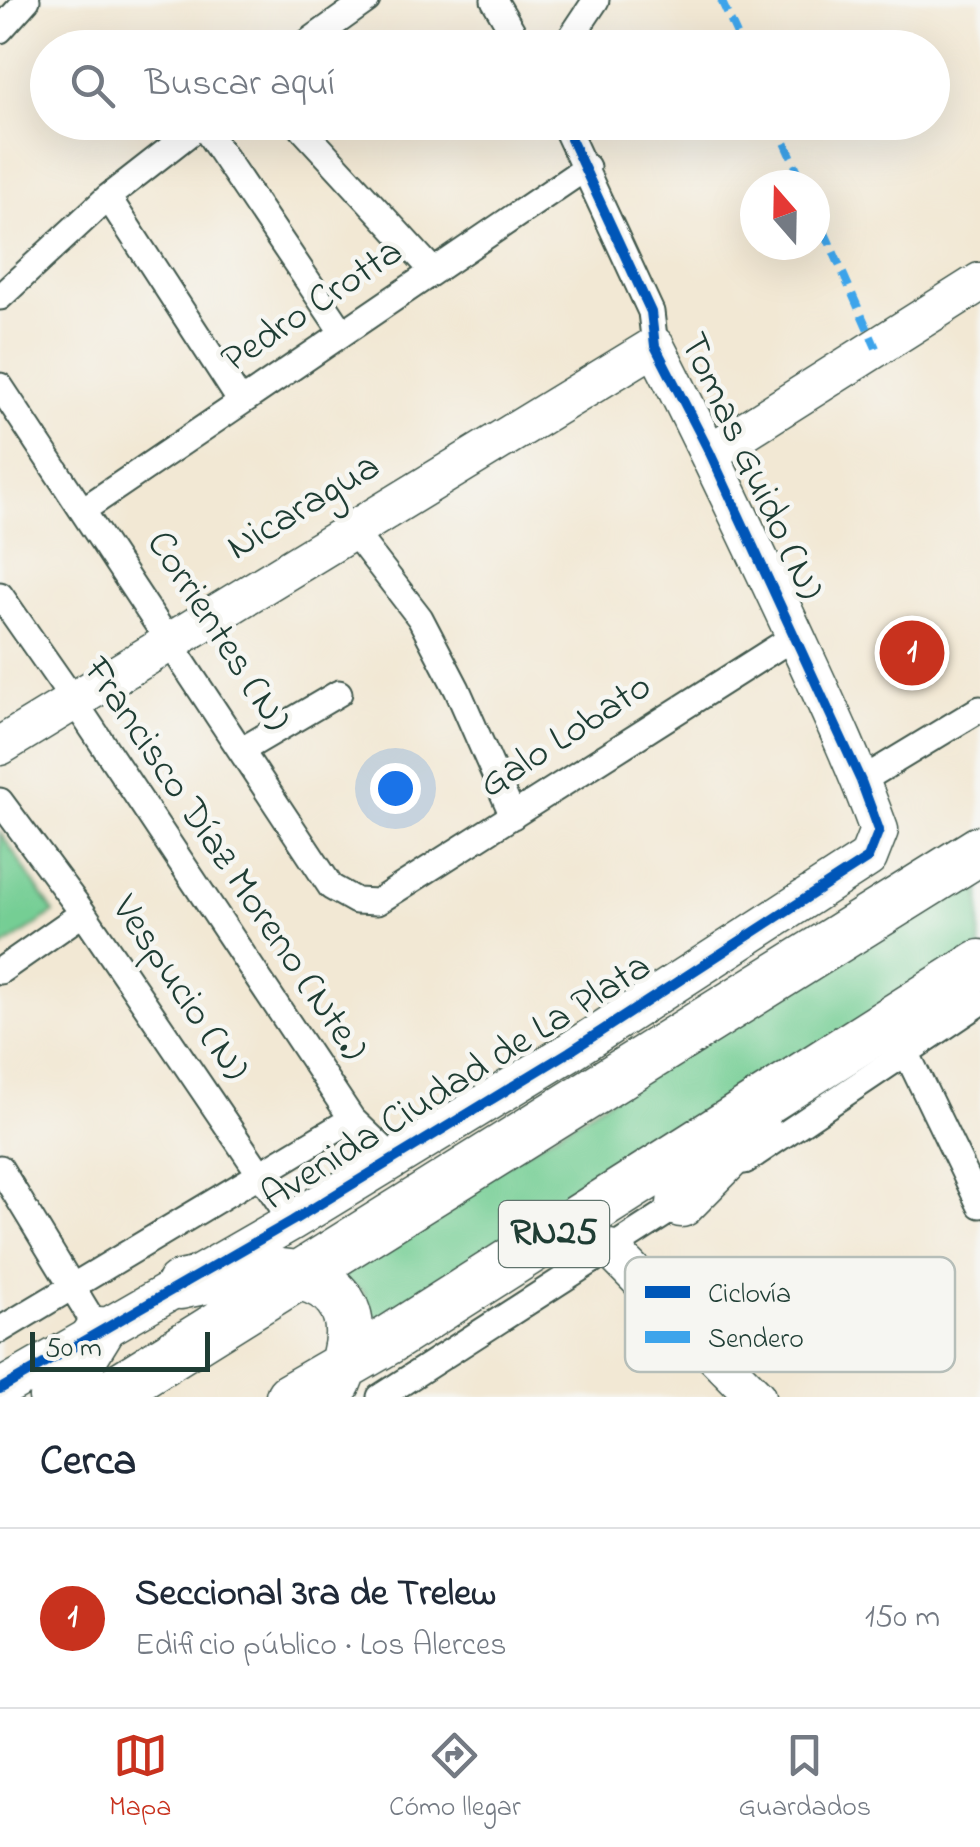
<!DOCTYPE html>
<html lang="es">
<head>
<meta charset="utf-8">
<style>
	:root { --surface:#fff; --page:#f6f6f7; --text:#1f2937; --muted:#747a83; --line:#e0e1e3; --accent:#c8321e }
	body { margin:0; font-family:"Indie Flower",sans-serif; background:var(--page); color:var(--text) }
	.compass { position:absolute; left:740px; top:170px; width:90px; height:90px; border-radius:50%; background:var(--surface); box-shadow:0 10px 40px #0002; rotate:340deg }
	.scale { position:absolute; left:30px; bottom:25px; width:180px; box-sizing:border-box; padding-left:10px; border:5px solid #1f3d34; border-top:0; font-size:28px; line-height:35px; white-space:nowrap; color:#1f3d34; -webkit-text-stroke:8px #f6f6f2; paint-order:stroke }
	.you { position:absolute; left:395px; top:788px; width:35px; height:35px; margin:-25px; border:8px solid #fff; border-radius:50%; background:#1a73e8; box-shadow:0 0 0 15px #1a73e833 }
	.badge { display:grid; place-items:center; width:65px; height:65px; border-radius:50%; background:var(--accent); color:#fff; font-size:32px; font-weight:700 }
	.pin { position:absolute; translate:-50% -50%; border:5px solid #fff; box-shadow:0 2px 10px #0006 }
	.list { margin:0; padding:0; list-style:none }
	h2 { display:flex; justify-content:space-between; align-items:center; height:130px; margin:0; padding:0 40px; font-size:42px }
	h2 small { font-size:32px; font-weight:400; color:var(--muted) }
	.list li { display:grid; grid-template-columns:65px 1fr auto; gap:30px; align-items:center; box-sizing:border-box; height:180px; padding:0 40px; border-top:2px solid var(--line) }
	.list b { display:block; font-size:38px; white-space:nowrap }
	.list p { margin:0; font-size:32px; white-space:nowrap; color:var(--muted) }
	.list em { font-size:32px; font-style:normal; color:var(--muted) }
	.icon { flex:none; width:55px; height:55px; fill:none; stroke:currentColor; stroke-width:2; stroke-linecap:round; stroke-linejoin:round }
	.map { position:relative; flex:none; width:980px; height:1397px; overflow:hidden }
	.search { position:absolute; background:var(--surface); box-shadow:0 10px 40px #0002; left:30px; right:30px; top:30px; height:110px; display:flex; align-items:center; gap:25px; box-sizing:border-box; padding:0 35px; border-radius:55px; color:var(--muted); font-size:38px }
	.sheet { height:310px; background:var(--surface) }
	nav { display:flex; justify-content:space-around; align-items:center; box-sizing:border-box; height:140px; border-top:2px solid var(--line); background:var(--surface); font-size:28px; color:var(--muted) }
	nav a { display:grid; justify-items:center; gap:5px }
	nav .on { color:var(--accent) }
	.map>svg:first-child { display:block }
	.green { fill:#75ce94; stroke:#4a8664; stroke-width:2.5 }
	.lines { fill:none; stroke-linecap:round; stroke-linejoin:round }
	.street-casing { stroke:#3f574c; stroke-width:29 }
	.secondary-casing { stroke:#3f574c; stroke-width:41 }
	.highway-casing { stroke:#3f574c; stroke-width:51 }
	.street { stroke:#fff; stroke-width:25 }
	.secondary { stroke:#fff; stroke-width:38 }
	.highway { stroke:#fff; stroke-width:48 }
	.quiet { stroke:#3da4eb; stroke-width:8; stroke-dasharray:15 8; stroke-linecap:butt }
	.cycleway-casing { stroke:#f6f6f2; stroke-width:16 }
	.cycleway { stroke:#0057b8; stroke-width:10 }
	.labels { text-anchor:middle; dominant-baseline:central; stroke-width:9; stroke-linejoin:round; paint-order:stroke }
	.shield { fill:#f6f6f2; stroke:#60746d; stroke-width:2.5 }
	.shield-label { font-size:38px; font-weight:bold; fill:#1f3d34 }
	.street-label { font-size:40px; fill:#1f3d34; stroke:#f6f6f2 }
	.key { fill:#f6f6f2; stroke:#b6beb9; stroke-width:2.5 }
	.key-label { font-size:28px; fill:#1f3d34 }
</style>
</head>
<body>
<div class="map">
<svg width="980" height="1397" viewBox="0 0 980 1397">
	<rect width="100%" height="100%" fill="#f6f6f2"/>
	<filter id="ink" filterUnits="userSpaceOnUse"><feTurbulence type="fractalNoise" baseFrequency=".01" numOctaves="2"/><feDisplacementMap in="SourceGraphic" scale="20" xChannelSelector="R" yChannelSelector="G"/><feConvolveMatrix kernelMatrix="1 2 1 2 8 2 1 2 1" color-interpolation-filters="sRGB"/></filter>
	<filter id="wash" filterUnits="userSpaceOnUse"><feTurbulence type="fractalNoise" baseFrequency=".0048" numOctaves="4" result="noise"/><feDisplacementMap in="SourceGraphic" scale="40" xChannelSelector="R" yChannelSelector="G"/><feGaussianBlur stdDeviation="2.25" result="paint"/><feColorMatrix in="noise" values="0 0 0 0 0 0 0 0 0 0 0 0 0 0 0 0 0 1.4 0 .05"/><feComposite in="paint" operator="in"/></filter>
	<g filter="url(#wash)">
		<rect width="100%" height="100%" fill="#f2e8d4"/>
		<path class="green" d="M 0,832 L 54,913 L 0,949 Z
			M 980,866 L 980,951 L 367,1338 L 364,1292 L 331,1274 Z"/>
	</g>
	<g filter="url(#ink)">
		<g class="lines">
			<g class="street-casing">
				<path id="street" d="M 494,0 L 522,48
					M 0,30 L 27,0
					M 300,48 L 367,0
					M 564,48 L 596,0
					M 296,122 L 433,271
					M 563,122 L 651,312 L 655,346
					M 202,124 L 343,333
					M 108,197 L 241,402
					M 0,297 L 108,197 L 204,122
					M 0,386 L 331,887 L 356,901 L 377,902 L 795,636
					M 83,510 L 587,167
					M 353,531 L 420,618 L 457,689 L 513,816
					M 0,595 L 74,701 L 352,1119 L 394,1159
					M 242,750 L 339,693
					M 861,781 L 980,709
					M 0,801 L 83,913 L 292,1221
					M 0,971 L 83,913
					M 907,1054 L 980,1205
					M 745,1161 L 980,1003
					M 0,1168 L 99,1331
					M 0,1330 L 352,1119
					M 380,1397 L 691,1197"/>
			</g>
			<g class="secondary-casing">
				<path id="secondary" d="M 710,453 L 980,282
					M 0,746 L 655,346 C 703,439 747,533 791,627 C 822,694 854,761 879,830 L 868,858 L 569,1052 L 292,1221 L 0,1389
					M 610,1249 L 756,1397"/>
			</g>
			<g class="highway-casing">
				<path id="highway" d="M 681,1203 L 756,1127
					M 180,1285 C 205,1280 230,1273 256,1272 C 335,1270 369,1307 337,1382
					M 53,1397 L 70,1378 L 99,1331
					M 104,1397 L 980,850
					M 290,1397 L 387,1341 L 980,964"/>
			</g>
			<use href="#street" class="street"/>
			<use href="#secondary" class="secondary"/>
			<use href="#highway" class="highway"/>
			<path class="quiet" d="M 721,0 L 743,48
				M 776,122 L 804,185
				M 815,210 L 876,348"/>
			<g class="cycleway-casing">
				<path id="cycleway" d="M 0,1389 L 292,1221 L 569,1052 L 868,858 L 879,830 L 861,781 L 710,453 L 655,346 L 651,312 L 563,122"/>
			</g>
			<use href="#cycleway" class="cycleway"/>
		</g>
	</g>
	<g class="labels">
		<rect class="shield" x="499" y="1201" width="110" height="66" rx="8"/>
		<g class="shield-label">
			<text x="554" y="1234">RN25</text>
		</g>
		<g class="street-label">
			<text transform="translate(313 307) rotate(-34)">Pedro Crotta</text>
			<text transform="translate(750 467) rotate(65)">Tomas Guido (N)</text>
			<text transform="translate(304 508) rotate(-31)">Nicaragua</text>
			<text transform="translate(217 632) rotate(57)">Corrientes (N)</text>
			<text transform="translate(566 737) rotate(-33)">Galo Lobato</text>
			<text transform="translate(224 860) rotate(56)">Francisco Díaz Moreno (Nte.)</text>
			<text transform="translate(179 989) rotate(56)">Vespucio (N)</text>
			<text transform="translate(457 1083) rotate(-32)">Avenida Ciudad de La Plata</text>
		</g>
	</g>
	<rect x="625" y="1257" width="330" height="115" rx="15" class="key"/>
	<rect x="645" y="1286" width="45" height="12" fill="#0057b8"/>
	<rect x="645" y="1331" width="45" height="12" fill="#3da4eb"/>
	<g class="key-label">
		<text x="708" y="1302">Ciclovía</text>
		<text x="708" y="1347">Sendero</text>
	</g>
</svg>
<svg class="compass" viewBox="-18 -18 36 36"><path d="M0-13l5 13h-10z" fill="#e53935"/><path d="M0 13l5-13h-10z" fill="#747a83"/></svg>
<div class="scale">50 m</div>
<div class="you"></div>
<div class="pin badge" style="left:912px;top:653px">1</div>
<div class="search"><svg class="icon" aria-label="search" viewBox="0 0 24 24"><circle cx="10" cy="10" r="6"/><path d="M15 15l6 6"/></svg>Buscar aquí</div>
</div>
<section class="sheet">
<h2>Cerca<small></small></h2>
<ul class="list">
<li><span class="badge">1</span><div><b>Seccional 3ra de Trelew</b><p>Edificio público · Los Alerces</p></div><em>150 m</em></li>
</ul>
</section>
<nav>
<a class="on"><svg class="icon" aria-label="map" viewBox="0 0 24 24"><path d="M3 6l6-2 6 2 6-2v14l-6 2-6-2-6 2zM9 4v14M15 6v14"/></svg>Mapa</a>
<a><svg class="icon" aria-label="directions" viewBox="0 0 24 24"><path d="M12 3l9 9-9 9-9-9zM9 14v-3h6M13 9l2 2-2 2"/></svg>Cómo llegar</a>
<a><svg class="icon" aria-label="saved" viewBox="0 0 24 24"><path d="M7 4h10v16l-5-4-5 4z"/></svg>Guardados</a>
</nav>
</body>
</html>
